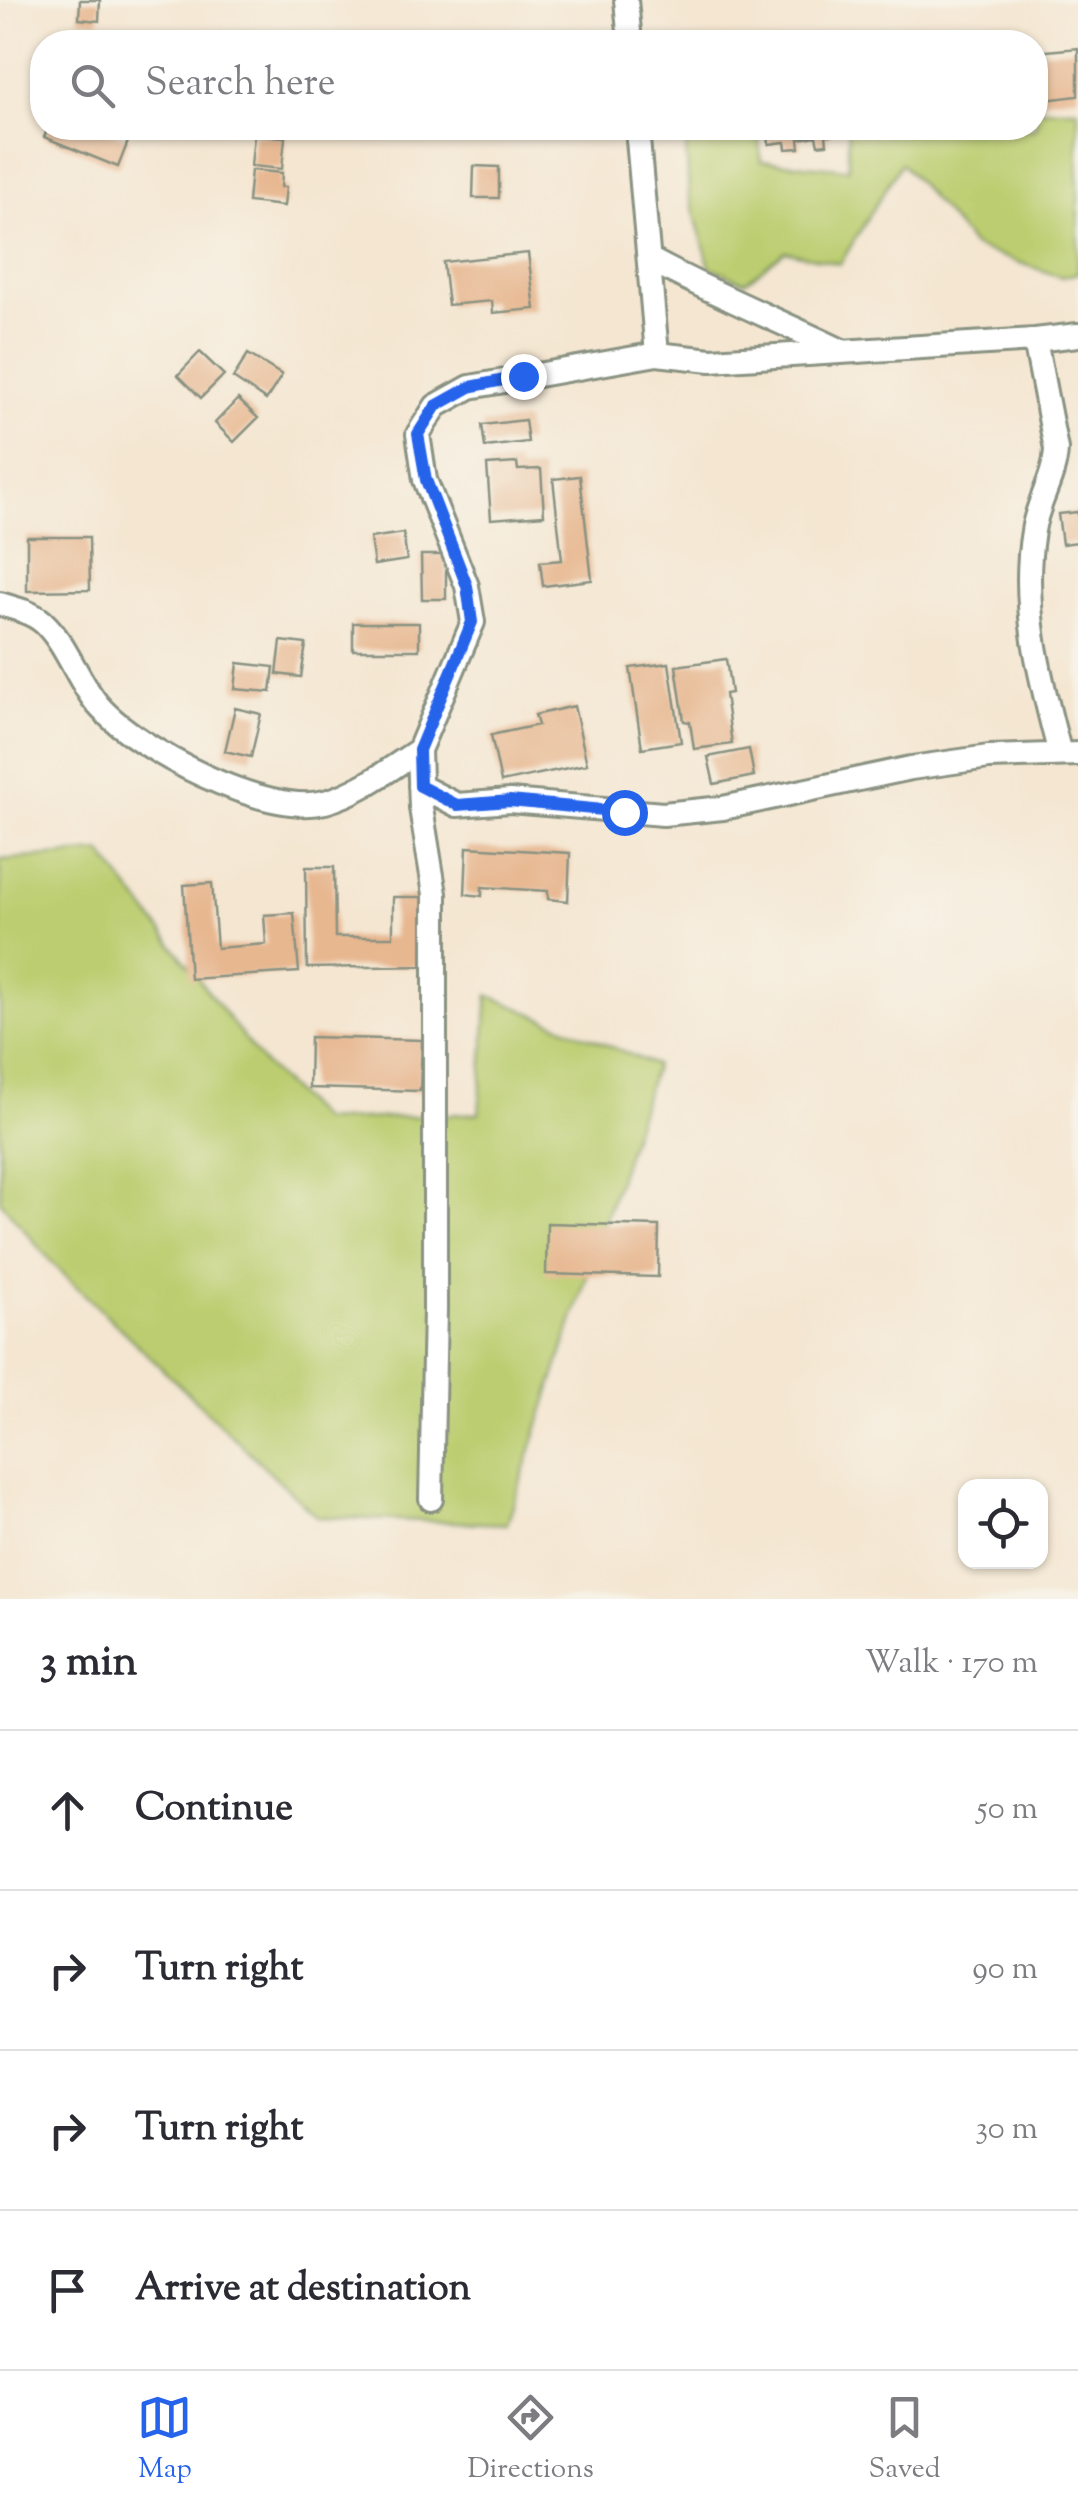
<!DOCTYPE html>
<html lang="en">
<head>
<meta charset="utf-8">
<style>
	:root { --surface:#fff; --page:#f2f2f3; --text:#2b2b33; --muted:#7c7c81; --line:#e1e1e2; --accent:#2563eb }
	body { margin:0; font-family:"Sorts Mill Goudy",serif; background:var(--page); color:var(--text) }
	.controls { position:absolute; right:30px; bottom:30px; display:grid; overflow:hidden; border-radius:20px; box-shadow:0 2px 8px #0004 }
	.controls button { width:90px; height:90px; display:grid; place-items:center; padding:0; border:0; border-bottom:2px solid var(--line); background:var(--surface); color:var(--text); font:50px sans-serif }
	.stop { position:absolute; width:30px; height:30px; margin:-22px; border:8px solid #2563eb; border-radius:50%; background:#fff }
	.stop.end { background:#2563eb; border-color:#fff; box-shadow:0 2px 10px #0008 }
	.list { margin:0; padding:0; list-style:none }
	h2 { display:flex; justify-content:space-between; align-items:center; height:130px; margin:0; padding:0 40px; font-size:42px }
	h2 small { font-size:32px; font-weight:400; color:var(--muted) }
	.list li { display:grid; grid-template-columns:65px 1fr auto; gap:30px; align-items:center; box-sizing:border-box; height:160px; padding:0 40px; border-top:2px solid var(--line) }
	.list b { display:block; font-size:38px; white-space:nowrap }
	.list em { font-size:32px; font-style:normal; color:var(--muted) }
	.icon { flex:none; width:55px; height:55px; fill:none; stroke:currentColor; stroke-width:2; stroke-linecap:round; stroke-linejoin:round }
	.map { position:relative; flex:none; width:1078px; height:1599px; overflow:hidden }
	.search { position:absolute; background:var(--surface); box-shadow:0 2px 8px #0004; left:30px; right:30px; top:30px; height:110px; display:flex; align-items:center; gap:25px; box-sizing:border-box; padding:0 35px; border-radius:40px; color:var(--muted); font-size:38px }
	.sheet { height:770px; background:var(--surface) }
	nav { display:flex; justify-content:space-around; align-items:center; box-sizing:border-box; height:140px; border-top:2px solid var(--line); background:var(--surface); font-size:28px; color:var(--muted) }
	nav a { display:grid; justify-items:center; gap:5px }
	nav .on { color:var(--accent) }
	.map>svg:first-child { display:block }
	.grass { fill:#bbcd70; stroke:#6d8552; stroke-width:2.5 }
	.building { fill:#e7b790 }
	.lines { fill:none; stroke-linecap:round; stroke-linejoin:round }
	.minor-casing { stroke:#8a9282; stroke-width:28 }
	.minor { stroke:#fff; stroke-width:22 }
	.route { stroke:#2563eb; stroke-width:12 }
</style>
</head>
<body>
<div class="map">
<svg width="1078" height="1599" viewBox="0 0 1078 1599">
	<rect width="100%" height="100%" fill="#f7f3e8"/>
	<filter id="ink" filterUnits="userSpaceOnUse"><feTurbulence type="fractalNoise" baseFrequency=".01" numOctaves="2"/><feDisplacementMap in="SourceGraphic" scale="20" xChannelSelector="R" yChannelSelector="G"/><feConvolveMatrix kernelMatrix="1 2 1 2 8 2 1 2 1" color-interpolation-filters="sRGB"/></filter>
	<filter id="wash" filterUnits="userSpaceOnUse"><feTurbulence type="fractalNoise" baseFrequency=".0048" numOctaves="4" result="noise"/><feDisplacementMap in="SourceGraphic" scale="40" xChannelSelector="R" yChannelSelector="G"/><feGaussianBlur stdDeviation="2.25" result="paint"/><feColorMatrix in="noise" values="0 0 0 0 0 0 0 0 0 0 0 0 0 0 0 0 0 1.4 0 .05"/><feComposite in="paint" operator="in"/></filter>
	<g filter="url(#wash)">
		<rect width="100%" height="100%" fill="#f4e6d1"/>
		<path class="grass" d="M 1036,109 L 1078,109 L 1078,273 L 1061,277 L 974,247 L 901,163 L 840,264 L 785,251 L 745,282 L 710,267 L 689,195 L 685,128 L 758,128 L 761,161 L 848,169 L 848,128 L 1036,128 Z
			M 101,852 L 263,1063 L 322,1121 L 479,1113 L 488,995 L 655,1065 L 507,1524 L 317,1517 L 54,1265 L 0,1201 L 0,860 Z"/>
		<g id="blocks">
			<path class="building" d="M 80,0 L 100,0 L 99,21 L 79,19 Z
				M 1078,48 L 1078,96 L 1036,101 L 1036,52 Z
				M 48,128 L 99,128 L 129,139 L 118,167 L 44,137 Z
				M 767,128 L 830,128 L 831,135 L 826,135 L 827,144 L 818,145 L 816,136 L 799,139 L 800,148 L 786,149 L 785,142 L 769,144 Z
				M 254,135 L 285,137 L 282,169 L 251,166 Z
				M 474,166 L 499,167 L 499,198 L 473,198 Z
				M 251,170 L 282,173 L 281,187 L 286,187 L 284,206 L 248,202 Z
				M 528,253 L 535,309 L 493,313 L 492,301 L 448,305 L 443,262 Z
				M 200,352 L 224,375 L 201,398 L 178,375 Z
				M 248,354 L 282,375 L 266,400 L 233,378 Z
				M 238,399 L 258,418 L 234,442 L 215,423 Z
				M 525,420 L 528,442 L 485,447 L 482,425 Z
				M 517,463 L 518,470 L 541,469 L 544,515 L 491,519 L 487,465 Z
				M 580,476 L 592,580 L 543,586 L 540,562 L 562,560 L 553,479 Z
				M 1078,512 L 1078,542 L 1062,544 L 1058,514 Z
				M 403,533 L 407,560 L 374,565 L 370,538 Z
				M 27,537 L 89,537 L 90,590 L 27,591 Z
				M 421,555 L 446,555 L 446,599 L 422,599 Z
				M 353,623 L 419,623 L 419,650 L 353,650 Z
				M 281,641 L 306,644 L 301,677 L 277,674 Z
				M 726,659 L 731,693 L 725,694 L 732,744 L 694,749 L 690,722 L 684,721 L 676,666 Z
				M 238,663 L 274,667 L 271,692 L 235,689 Z
				M 669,663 L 681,742 L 642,748 L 630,668 Z
				M 574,706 L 587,764 L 501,782 L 491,735 L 538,725 L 535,715 Z
				M 235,708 L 261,714 L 251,757 L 225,751 Z
				M 749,749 L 754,776 L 714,784 L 708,757 Z
				M 467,847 L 570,853 L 568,901 L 548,899 L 548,891 L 482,887 L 482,896 L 465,894 Z
				M 306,867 L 334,867 L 335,937 L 393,937 L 393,897 L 428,897 L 429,966 L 307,968 Z
				M 212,883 L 217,948 L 266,944 L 264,915 L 294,913 L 299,972 L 190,979 L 184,885 Z
				M 310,1037 L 422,1040 L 420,1091 L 309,1088 Z
				M 547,1223 L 659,1226 L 658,1277 L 546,1274 Z"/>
		</g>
	</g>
	<g filter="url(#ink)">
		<use href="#blocks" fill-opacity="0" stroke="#8a9282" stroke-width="2.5"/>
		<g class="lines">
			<g class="minor-casing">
				<path id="minor" d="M 626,0 L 630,42
					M 637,128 L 657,354
					M 649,259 C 711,293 776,319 840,350
					M 1035,340 L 1056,449 C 1055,478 1037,502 1033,531 C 1020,607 1041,681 1060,754
					M 0,604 C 14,608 31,612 43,622 C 66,643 77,680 98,705 C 136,749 266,817 325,802 C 359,793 390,769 419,750
					M 420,786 L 457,805 L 510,801 L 663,814 L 723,808 L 911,768 L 989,757 L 1078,754
					M 431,1499 L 435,1309 L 435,894 L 421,808 L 419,750 L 473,622 L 467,586 L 425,480 L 418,434 L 436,406 L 470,387 L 657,354 L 711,360 L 1035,340 L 1078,335"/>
			</g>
			<use href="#minor" class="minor"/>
		</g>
	</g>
	<g class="lines" filter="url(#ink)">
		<path class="route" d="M 523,376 L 470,387 L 436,406 L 418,434 L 426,480 L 467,586 L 472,622 L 419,750 L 420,786 L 457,805 L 510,801 L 624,812"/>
	</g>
</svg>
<div class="controls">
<button><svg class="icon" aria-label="locate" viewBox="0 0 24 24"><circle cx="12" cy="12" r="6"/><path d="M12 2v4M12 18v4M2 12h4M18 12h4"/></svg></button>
</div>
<div class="stop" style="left:624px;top:812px"></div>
<div class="stop end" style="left:523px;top:376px"></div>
<div class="search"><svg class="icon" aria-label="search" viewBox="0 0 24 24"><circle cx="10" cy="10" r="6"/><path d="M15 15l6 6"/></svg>Search here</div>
</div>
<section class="sheet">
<h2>3 min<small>Walk · 170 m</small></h2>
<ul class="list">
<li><svg class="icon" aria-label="ahead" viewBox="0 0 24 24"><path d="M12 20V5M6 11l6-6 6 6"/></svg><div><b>Continue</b></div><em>50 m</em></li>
<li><svg class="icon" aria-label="right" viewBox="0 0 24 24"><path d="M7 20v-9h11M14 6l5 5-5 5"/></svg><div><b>Turn right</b></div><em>90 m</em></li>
<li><svg class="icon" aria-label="right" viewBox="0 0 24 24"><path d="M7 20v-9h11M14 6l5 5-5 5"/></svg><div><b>Turn right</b></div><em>30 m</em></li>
<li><svg class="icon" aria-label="arrive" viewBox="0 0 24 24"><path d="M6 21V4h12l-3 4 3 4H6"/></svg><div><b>Arrive at destination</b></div></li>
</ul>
</section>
<nav>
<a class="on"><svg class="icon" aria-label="map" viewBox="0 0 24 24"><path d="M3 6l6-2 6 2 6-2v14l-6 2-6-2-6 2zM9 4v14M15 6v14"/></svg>Map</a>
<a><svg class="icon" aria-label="directions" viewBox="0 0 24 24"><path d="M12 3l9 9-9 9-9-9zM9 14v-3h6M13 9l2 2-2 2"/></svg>Directions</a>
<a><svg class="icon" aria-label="saved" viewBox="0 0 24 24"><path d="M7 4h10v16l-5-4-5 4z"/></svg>Saved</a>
</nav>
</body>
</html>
